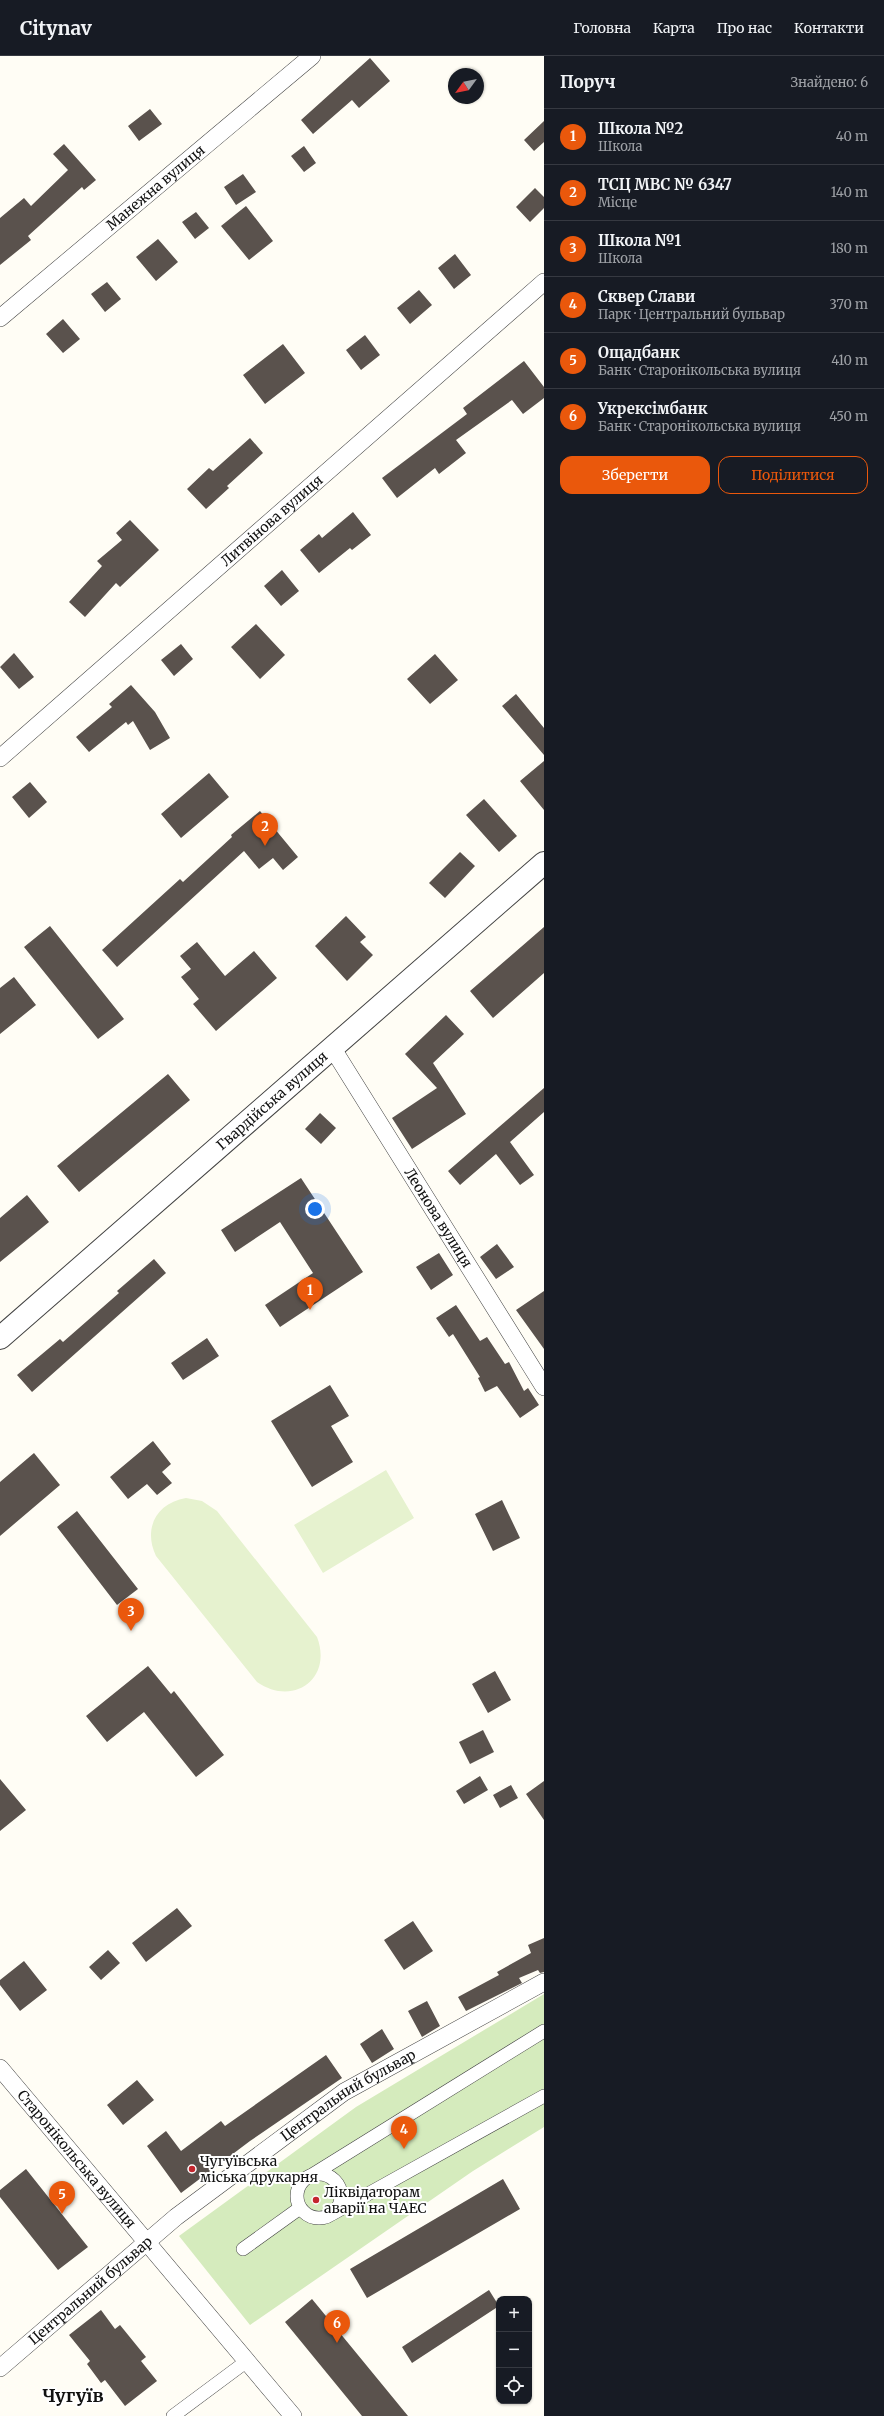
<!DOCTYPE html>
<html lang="uk">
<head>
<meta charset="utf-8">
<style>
	:root { --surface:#171b24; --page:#242831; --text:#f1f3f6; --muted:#9ea1a6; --line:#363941; --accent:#ea580c }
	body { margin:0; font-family:Merriweather,serif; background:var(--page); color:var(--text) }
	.controls { position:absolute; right:12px; bottom:12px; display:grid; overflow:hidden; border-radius:8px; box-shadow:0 1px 3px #0004 }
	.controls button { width:36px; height:36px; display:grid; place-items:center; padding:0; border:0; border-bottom:1px solid var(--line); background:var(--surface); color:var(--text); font:20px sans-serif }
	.compass { position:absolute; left:448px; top:12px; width:36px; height:36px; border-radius:50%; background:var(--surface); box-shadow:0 1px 3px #0004; rotate:237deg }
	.you { position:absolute; left:315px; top:1153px; width:14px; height:14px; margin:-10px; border:3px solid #fff; border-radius:50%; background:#1a73e8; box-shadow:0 0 0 6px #1a73e833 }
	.badge { display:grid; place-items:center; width:26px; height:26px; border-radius:50%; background:var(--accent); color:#fff; font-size:13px; font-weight:700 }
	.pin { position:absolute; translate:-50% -33px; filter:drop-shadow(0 1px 2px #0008) }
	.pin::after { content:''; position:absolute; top:21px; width:14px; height:12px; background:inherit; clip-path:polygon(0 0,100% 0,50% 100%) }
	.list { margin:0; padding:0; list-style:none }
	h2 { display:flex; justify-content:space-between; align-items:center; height:52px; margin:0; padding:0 16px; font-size:17px }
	h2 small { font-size:13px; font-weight:400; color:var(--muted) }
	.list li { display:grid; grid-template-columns:26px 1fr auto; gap:12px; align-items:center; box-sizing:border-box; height:56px; padding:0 16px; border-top:1px solid var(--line) }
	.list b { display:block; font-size:15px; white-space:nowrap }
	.list p { margin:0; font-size:13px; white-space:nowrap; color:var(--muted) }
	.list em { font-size:13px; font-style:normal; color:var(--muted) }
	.actions { display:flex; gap:8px; padding:12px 16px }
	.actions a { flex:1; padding:9px 0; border:1px solid var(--accent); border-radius:12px; text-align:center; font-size:14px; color:var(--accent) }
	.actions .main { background:var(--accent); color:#fff }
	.icon { flex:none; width:22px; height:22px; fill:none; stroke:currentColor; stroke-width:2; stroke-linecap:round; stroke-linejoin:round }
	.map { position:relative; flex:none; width:544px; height:2360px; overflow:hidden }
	header { display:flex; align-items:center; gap:24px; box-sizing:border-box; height:56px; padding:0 20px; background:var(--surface); border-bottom:1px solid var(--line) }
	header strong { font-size:19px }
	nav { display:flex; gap:22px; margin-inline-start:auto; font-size:14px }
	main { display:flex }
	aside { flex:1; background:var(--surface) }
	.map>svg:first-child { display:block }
	.green { fill:#d5ebbd }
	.pitch { fill:#e6f2cf }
	.building { fill:#5a524d }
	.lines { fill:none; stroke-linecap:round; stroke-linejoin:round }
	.pedestrian-casing { stroke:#444; stroke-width:14 }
	.minor-casing { stroke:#444; stroke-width:18 }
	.tertiary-casing { stroke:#444; stroke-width:24 }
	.pedestrian { stroke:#fff; stroke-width:13 }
	.minor { stroke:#fff; stroke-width:17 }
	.tertiary { stroke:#fff; stroke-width:22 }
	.poi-dot { fill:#c4262e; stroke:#fff; stroke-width:1.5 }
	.labels { text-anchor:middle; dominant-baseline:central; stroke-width:4; stroke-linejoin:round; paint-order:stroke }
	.street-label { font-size:14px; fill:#111; stroke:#fff }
	.poi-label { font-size:14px; fill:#111; stroke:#fff; text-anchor:start }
	.district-label { font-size:18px; font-weight:bold; fill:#111; stroke:#fff }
</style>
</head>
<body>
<header>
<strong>Citynav</strong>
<nav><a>Головна</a><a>Карта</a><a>Про нас</a><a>Контакти</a></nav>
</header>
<main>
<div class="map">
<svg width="544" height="2360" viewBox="0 0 544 2360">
	<rect width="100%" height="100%" fill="#fffdf5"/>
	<path class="green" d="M 544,1938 L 544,2071 L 473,2115 L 250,2269 L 179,2180 L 356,2051 Z"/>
	<path class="pitch" d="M 386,1414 L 414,1462 L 323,1517 L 294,1469 Z
		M 186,1442 L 202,1445 L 217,1455 L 317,1581 C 333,1623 293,1651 257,1626 L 156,1500 C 143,1473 156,1447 186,1442 Z"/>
	<path class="building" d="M 370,2 L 390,25 L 359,52 L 352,44 L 313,78 L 301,64 Z
		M 150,53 L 162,68 L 139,85 L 128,70 Z
		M 544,65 L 544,86 L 534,95 L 524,84 Z
		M 64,88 L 96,124 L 84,134 L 82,131 L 28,180 L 31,184 L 0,209 L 0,162 L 24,142 L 31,150 L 68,114 L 53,98 Z
		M 304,90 L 316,107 L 304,116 L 291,100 Z
		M 243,118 L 256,136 L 236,149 L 224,131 Z
		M 535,132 L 544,141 L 544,152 L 530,166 L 516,151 Z
		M 246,150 L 273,185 L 249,204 L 221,170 Z
		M 196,156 L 209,172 L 195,183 L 182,166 Z
		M 158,183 L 178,206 L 156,225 L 136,201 Z
		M 455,198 L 471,219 L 454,233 L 438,212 Z
		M 107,226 L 121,243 L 105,256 L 91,238 Z
		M 419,234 L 432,249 L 410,268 L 397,252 Z
		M 63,263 L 80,283 L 63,297 L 46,278 Z
		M 365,279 L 380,299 L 361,314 L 346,294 Z
		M 283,288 L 305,317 L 265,348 L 243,319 Z
		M 524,305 L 544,331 L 544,342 L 523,358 L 512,344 L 456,384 L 466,397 L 439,418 L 435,412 L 397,442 L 382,422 L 467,358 L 463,352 Z
		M 250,382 L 263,397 L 227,430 L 229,432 L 206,453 L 187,433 L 209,412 L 213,415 Z
		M 353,456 L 371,479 L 352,494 L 350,492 L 319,517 L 300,494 L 319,478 L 322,482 Z
		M 130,464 L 159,494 L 120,531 L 116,527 L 85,561 L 69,546 L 102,510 L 97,505 L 122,484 L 116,477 Z
		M 282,514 L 299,535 L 281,550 L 264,530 Z
		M 256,568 L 285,599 L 260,623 L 231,591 Z
		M 181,588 L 193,603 L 174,620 L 161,604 Z
		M 14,597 L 34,621 L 19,633 L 0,611 Z
		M 435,598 L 458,624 L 430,648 L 407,623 Z
		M 131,629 L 155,656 L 170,682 L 150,694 L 133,665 L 128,669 L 126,666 L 89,696 L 76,681 L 112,651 L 109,648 Z
		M 516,638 L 544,672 L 544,699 L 502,650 Z
		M 544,705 L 544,754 L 520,725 Z
		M 209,717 L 229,741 L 181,782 L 161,758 Z
		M 30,726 L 47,746 L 29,762 L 12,741 Z
		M 484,743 L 517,780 L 499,796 L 466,759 Z
		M 260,755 L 298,801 L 283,814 L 273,802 L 259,813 L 244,795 L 117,911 L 102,894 L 180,823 L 183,826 L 232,781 L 231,779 Z
		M 460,796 L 475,810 L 445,842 L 429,827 Z
		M 346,860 L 366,881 L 360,886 L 373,899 L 347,925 L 315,890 Z
		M 50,870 L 124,963 L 98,983 L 24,891 Z
		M 544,871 L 544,917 L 493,962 L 470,935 Z
		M 197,886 L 225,920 L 254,895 L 277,922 L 216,975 L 193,948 L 199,943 L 181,921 L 191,913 L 180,900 Z
		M 14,921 L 36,949 L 0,978 L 0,932 Z
		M 446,959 L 464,978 L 433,1007 L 466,1058 L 412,1093 L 392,1062 L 437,1032 L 405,998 Z
		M 168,1018 L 190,1044 L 79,1136 L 57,1110 Z
		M 544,1032 L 544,1056 L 510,1086 L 534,1119 L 520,1129 L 496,1098 L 460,1129 L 448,1115 Z
		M 320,1057 L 336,1072 L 321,1088 L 305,1073 Z
		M 301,1122 L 363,1216 L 280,1271 L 265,1249 L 313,1217 L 280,1166 L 235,1196 L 221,1174 Z
		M 27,1139 L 49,1166 L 0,1206 L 0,1162 Z
		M 497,1188 L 514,1211 L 496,1223 L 480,1201 Z
		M 439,1197 L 453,1219 L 431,1234 L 416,1211 Z
		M 154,1203 L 166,1217 L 32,1336 L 17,1319 L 60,1283 L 63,1286 L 119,1237 L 117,1235 Z
		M 544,1235 L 544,1293 L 516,1254 Z
		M 456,1249 L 480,1285 L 487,1281 L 505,1308 L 509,1306 L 524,1335 L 528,1332 L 539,1349 L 520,1362 L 497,1330 L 485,1336 L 478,1322 L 480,1321 L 453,1278 L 449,1281 L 436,1262 Z
		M 207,1282 L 219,1300 L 183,1324 L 171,1307 Z
		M 330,1329 L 349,1360 L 331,1370 L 353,1406 L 312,1431 L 271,1365 Z
		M 153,1385 L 171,1408 L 162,1416 L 172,1427 L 157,1439 L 147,1428 L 128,1443 L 110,1421 Z
		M 34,1397 L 60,1429 L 0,1480 L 0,1426 Z
		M 502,1444 L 520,1482 L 493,1495 L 475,1458 Z
		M 77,1455 L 138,1533 L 117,1549 L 57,1471 Z
		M 148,1610 L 171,1638 L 174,1635 L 224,1699 L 196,1721 L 144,1656 L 107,1686 L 86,1660 Z
		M 495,1615 L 511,1644 L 488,1657 L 472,1628 Z
		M 483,1674 L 494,1696 L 470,1708 L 459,1686 Z
		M 480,1720 L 488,1734 L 464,1748 L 456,1735 Z
		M 0,1723 L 26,1754 L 0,1775 Z
		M 544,1725 L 544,1764 L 526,1738 Z
		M 511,1729 L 518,1742 L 500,1752 L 493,1739 Z
		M 177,1852 L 192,1870 L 146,1906 L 132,1887 Z
		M 413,1865 L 433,1895 L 404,1914 L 384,1884 Z
		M 544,1882 L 544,1916 L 540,1917 L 538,1914 L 519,1922 L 522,1927 L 466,1955 L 458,1941 L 499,1919 L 497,1916 L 531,1897 L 528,1889 Z
		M 108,1894 L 120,1907 L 101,1924 L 89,1911 Z
		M 24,1905 L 47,1934 L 20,1955 L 0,1929 L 0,1924 Z
		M 427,1945 L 440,1970 L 422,1981 L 408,1955 Z
		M 382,1973 L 394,1993 L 372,2007 L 360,1988 Z
		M 326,1999 L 342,2022 L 250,2085 L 181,2137 L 147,2090 L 166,2075 L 181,2095 L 221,2065 L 225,2070 Z
		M 137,2024 L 154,2044 L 123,2069 L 107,2049 Z
		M 26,2113 L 88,2191 L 58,2214 L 0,2141 L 0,2134 Z
		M 503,2123 L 520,2153 L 367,2242 L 350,2213 Z
		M 489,2234 L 499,2250 L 412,2307 L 402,2291 Z
		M 312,2243 L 408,2360 L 362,2360 L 285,2266 Z
		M 101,2254 L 115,2273 L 120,2269 L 146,2301 L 141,2305 L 157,2325 L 125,2350 L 105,2324 L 101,2327 L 87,2308 L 90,2305 L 69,2279 Z"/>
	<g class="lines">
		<g class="pedestrian-casing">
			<path id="pedestrian" d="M297 2140a22 22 0 1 1 44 0a22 22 0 1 1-44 0Z
				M 312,2119 L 544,1975
				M 332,2158 L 544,2040
				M 243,2193 L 300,2152
				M 173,2360 L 247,2305"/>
		</g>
		<g class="minor-casing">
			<g id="minor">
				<path id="s1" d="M 0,262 L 312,0"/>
				<path id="s2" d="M 0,702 L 544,226"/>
				<path id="s3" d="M 333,993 L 544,1331"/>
				<path id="s4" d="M 0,2012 L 293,2360"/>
				<path id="s5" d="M 0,2312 L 176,2161 L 344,2036 L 544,1926"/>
			</g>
		</g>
		<g class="tertiary-casing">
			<g id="tertiary">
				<path id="s6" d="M 0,1282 L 544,807"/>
			</g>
		</g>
		<use href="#pedestrian" class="pedestrian"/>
		<use href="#minor" class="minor"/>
		<use href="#tertiary" class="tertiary"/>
	</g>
	<g class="poi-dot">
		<circle cx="192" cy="2113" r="4"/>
		<circle cx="316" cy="2144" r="4"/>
	</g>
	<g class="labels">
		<g class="street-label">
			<text stroke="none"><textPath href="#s1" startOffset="203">Манежна вулиця</textPath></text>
			<text stroke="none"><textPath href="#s2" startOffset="361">Литвінова вулиця</textPath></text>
			<text stroke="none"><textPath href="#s6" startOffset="361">Гвардійська вулиця</textPath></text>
			<text stroke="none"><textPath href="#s3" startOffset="199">Леонова вулиця</textPath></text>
			<text stroke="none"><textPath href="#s5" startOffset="443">Центральний бульвар</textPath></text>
			<text stroke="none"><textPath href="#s4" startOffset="119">Старонікольська вулиця</textPath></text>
			<text stroke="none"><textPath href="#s5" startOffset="119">Центральний бульвар</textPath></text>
		</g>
		<g class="poi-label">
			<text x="200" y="2105">Чугуївська<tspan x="200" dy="16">міська друкарня</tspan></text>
			<text x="324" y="2136">Ліквідаторам<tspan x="324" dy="16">аварії на ЧАЕС</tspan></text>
		</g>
		<g class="district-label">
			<text x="73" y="2339">Чугуїв</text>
		</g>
	</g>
</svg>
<div class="controls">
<button>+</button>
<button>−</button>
<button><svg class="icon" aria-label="locate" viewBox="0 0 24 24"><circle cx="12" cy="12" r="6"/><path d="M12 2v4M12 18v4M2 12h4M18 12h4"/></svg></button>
</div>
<svg class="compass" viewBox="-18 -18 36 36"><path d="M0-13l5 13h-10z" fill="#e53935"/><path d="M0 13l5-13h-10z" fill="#9ea1a6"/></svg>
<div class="you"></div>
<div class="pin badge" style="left:310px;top:1254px">1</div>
<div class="pin badge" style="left:265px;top:790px">2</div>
<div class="pin badge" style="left:131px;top:1575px">3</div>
<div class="pin badge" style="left:404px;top:2093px">4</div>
<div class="pin badge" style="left:62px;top:2158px">5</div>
<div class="pin badge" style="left:337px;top:2287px">6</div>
</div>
<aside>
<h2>Поруч<small>Знайдено: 6</small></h2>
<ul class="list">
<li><span class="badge">1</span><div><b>Школа №2</b><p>Школа</p></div><em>40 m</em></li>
<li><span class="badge">2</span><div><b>ТСЦ МВС № 6347</b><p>Місце</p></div><em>140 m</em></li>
<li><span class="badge">3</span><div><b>Школа №1</b><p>Школа</p></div><em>180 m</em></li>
<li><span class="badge">4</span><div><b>Сквер Слави</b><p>Парк · Центральний бульвар</p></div><em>370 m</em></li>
<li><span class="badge">5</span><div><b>Ощадбанк</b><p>Банк · Старонікольська вулиця</p></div><em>410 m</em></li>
<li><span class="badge">6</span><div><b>Укрексімбанк</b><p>Банк · Старонікольська вулиця</p></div><em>450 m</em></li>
</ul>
<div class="actions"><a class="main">Зберегти</a><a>Поділитися</a></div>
</aside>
</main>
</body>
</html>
